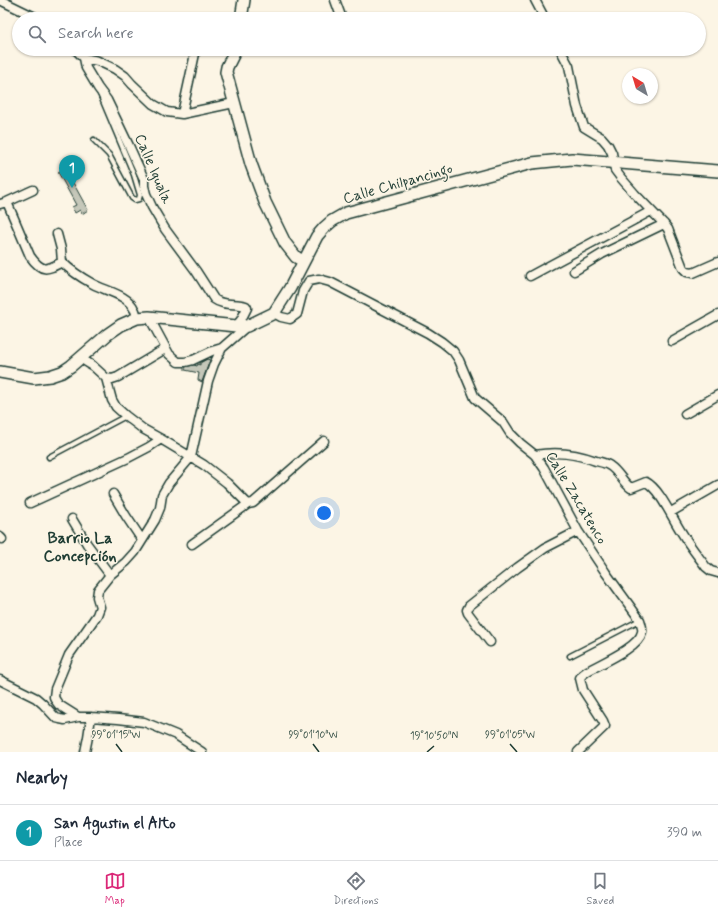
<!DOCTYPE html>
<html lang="en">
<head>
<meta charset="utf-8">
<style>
	:root { --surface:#fff; --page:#f2f2f3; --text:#1f2937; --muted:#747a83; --line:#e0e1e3; --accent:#db2777 }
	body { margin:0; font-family:Mynerve,sans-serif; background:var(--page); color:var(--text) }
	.compass { position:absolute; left:622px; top:68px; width:36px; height:36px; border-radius:50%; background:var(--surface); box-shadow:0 1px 3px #0004; rotate:322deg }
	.you { position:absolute; left:324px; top:513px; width:14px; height:14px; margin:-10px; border:3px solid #fff; border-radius:50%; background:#1a73e8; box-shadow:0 0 0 6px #1a73e833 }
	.badge { display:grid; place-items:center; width:26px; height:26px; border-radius:50%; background:var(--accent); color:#fff; font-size:13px; font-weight:700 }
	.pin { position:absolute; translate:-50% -33px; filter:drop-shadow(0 1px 2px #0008) }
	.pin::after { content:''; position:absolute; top:21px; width:14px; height:12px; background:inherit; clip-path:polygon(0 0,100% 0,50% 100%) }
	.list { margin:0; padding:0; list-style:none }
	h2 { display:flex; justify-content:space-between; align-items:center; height:52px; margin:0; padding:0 16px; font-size:17px }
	h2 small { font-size:13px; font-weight:400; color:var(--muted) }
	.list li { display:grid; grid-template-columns:26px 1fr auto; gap:12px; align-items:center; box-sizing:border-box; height:56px; padding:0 16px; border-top:1px solid var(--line) }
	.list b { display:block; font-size:15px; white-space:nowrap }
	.list p { margin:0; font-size:13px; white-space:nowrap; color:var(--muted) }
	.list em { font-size:13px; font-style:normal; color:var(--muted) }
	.icon { flex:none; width:22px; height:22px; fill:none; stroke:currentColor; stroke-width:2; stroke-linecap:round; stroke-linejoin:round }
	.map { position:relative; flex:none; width:718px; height:752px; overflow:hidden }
	.search { position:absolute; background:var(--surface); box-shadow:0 1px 3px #0004; left:12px; right:12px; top:12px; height:44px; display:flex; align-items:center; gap:10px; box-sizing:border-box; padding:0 14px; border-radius:22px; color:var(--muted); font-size:15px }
	.sheet { height:108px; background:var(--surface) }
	nav { display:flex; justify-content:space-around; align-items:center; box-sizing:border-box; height:56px; border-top:1px solid var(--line); background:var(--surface); font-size:11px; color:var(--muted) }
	nav a { display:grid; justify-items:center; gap:2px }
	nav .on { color:var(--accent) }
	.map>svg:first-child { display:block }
	.building { fill:#c5c7b9; stroke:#1f3d34 }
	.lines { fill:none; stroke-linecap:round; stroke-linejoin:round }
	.lane-casing { stroke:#1f3d34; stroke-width:7 }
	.street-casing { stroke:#1f3d34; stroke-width:11 }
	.secondary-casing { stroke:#1f3d34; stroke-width:14 }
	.lane { stroke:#fcf5e5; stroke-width:4 }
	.street { stroke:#fcf5e5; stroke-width:8 }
	.secondary { stroke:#fcf5e5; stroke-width:11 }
	.ticks { fill:none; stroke:#1f3d34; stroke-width:1.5 }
	.labels { text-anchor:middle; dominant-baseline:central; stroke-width:3; stroke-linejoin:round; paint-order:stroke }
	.street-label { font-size:15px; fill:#1f3d34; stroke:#fcf5e5 }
	.neighbourhood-label { font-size:16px; font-weight:bold; fill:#1f3d34; stroke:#fcf5e5 }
	.ticks-label { font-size:10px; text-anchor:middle; fill:#1f3d34; stroke:#fcf5e5; stroke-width:3; stroke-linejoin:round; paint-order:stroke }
</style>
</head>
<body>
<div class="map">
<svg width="718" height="752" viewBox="0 0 718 752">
	<rect width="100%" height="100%" fill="#fcf5e5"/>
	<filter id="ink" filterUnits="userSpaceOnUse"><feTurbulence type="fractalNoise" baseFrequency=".025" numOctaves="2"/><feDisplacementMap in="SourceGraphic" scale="8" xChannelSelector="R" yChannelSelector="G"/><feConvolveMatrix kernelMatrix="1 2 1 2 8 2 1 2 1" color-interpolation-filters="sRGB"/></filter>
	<g filter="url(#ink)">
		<path class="building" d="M 65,168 L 88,210 L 82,214 L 80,210 L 75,213 L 72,207 L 76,205 L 58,172 Z
			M 207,359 L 210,360 L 202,382 L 198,380 L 199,373 L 185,370 L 185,367 L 194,365 L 197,366 L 198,364 L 200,365 L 200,363 Z"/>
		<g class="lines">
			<g class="lane-casing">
				<path id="lane" d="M 94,140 L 109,155 L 132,198 L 135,200 L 139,199 L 140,195 L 134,175 L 100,94
					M 49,457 L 126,416
					M 570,656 L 640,620"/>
			</g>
			<g class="street-casing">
				<path id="street" d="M 0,0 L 39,19
					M 335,0 L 342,19
					M 535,0 L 545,19
					M 75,49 L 84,58 L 98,61 L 115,69 L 125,76 L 132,84 L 153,104 L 167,112 L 182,114 L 234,103
					M 560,49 L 569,66 L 577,106 L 584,127 L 602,138 L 608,145 L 612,153 L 615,170 L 621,178 L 635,194 L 664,224 L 668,229 L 683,268 L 687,272 L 693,273 L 718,262
					M 84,58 L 86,68 L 98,88 L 107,100 L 130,148 L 144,179 L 144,186 L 146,194 L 152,207 L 165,229 L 196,271 L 214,299 C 223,306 235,303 246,306 L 247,308 L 241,320 L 236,326
					M 182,114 L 196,49
					M 7,202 L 30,256 C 42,273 47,270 62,262 C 71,271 82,278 93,284 C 106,291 128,295 134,309 C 136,311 136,315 137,318
					M 0,204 L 7,202 L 33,190
					M 57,234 L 61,249 L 62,262
					M 574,271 L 602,254 L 664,224
					M 530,276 L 651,211
					M 274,313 L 281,317 L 290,319 L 297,314 L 303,291 L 309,281 L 319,279 L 330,282 L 428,333 L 442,342 L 453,351 L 459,360 L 475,398 L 503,422 L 510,433 L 520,443 L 535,455 L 544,468 L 578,531 L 606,573 L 640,620 C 641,624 643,628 642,632 C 639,648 599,664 586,672 L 582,675 L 580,678 L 583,690 L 603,721 L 605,726 L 578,752
					M 149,317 L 169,354 L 178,362 L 185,362 L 193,360 L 212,351 L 222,348 L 247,326
					M 672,341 L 718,315
					M 80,358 L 93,366 L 106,378 L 112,400 L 116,407 L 126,416 L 143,429 L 161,439 L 204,465 L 227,483 L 248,504 L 253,503 L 324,441
					M 106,378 L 112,379 L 118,377 L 165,349
					M 685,414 L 718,395
					M 535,455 C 557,451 575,453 596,461 C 600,462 606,463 610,466 C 619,472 623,483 631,488 L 646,482 C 660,489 673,520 682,533 C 689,545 698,556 706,567 L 711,571 L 718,573
					M 113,494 L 126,516 L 142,540
					M 30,503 L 128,458 L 149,447 L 161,439
					M 671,512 L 718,485
					M 72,519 L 87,544 L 110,575
					M 0,537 L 2,539
					M 192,544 L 248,504
					M 490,642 L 468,613 L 467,610 L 469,606 L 517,568 L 545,548 L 578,531
					M 0,680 L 36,698 L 43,704 L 56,718 L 60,719 L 65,720 L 78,717 L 91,717 L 118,719 L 144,722 L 176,735 L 202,752
					M 78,717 L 59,705 L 56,701 L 54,697 L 55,689 L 69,655 L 97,615 L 100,607 L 97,597 L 98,590 L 110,575 L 126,562 L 135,552 L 155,520 L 160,508 L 162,495 L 169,483 L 191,457 L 208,381 L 214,364 L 222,348
					M 85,752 L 88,737 L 91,717"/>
			</g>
			<g class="secondary-casing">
				<path id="secondary" d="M 241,19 L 244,0
					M 236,49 L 227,67 L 226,72 L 251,164 L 265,202 L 285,243 L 296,257 L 303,261
					M 0,372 L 34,378 L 50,376 L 62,372 L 71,366 L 108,334 L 121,325 L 137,318 L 149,317 L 236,326 L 247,326 L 274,313 L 290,288 L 317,236 L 324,228 L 332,221 L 346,213 L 532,163 L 572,159 L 718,171"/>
			</g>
			<use href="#lane" class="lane"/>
			<use href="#street" class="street"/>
			<use href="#secondary" class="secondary"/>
		</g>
	</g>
	<path class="ticks" d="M 116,744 L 122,752M 313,744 L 319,752M 510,744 L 517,752M 427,752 L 434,746"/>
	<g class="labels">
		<g class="street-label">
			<text transform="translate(153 169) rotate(67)">Calle Iguala</text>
			<text transform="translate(398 184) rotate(-16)">Calle Chilpancingo</text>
			<text transform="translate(576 498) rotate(59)">Calle Zacatenco</text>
		</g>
		<g class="neighbourhood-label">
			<text x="80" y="538">Barrio La<tspan x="80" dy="18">Concepción</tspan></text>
		</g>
	</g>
	<g class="ticks-label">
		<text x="116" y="738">99°01'15"W</text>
		<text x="313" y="738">99°01'10"W</text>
		<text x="510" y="738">99°01'05"W</text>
		<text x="434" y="739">19°10'50"N</text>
	</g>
</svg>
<svg class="compass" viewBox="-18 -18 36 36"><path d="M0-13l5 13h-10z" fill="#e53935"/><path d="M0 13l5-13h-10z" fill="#747a83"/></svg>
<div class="you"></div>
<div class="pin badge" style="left:72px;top:188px;background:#0f9aa8">1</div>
<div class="search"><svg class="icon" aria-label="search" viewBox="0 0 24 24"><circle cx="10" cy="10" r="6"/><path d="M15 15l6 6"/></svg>Search here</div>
</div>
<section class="sheet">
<h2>Nearby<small></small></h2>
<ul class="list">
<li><span class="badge" style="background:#0f9aa8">1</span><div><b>San Agustin el Alto</b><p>Place</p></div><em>390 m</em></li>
</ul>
</section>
<nav>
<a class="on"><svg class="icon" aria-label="map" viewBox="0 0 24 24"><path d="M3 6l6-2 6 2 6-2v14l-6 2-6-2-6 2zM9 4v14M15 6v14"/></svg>Map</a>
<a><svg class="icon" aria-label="directions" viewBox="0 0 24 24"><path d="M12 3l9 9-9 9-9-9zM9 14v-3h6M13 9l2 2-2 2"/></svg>Directions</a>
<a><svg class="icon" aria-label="saved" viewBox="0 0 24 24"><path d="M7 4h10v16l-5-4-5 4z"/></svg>Saved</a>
</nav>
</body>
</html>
